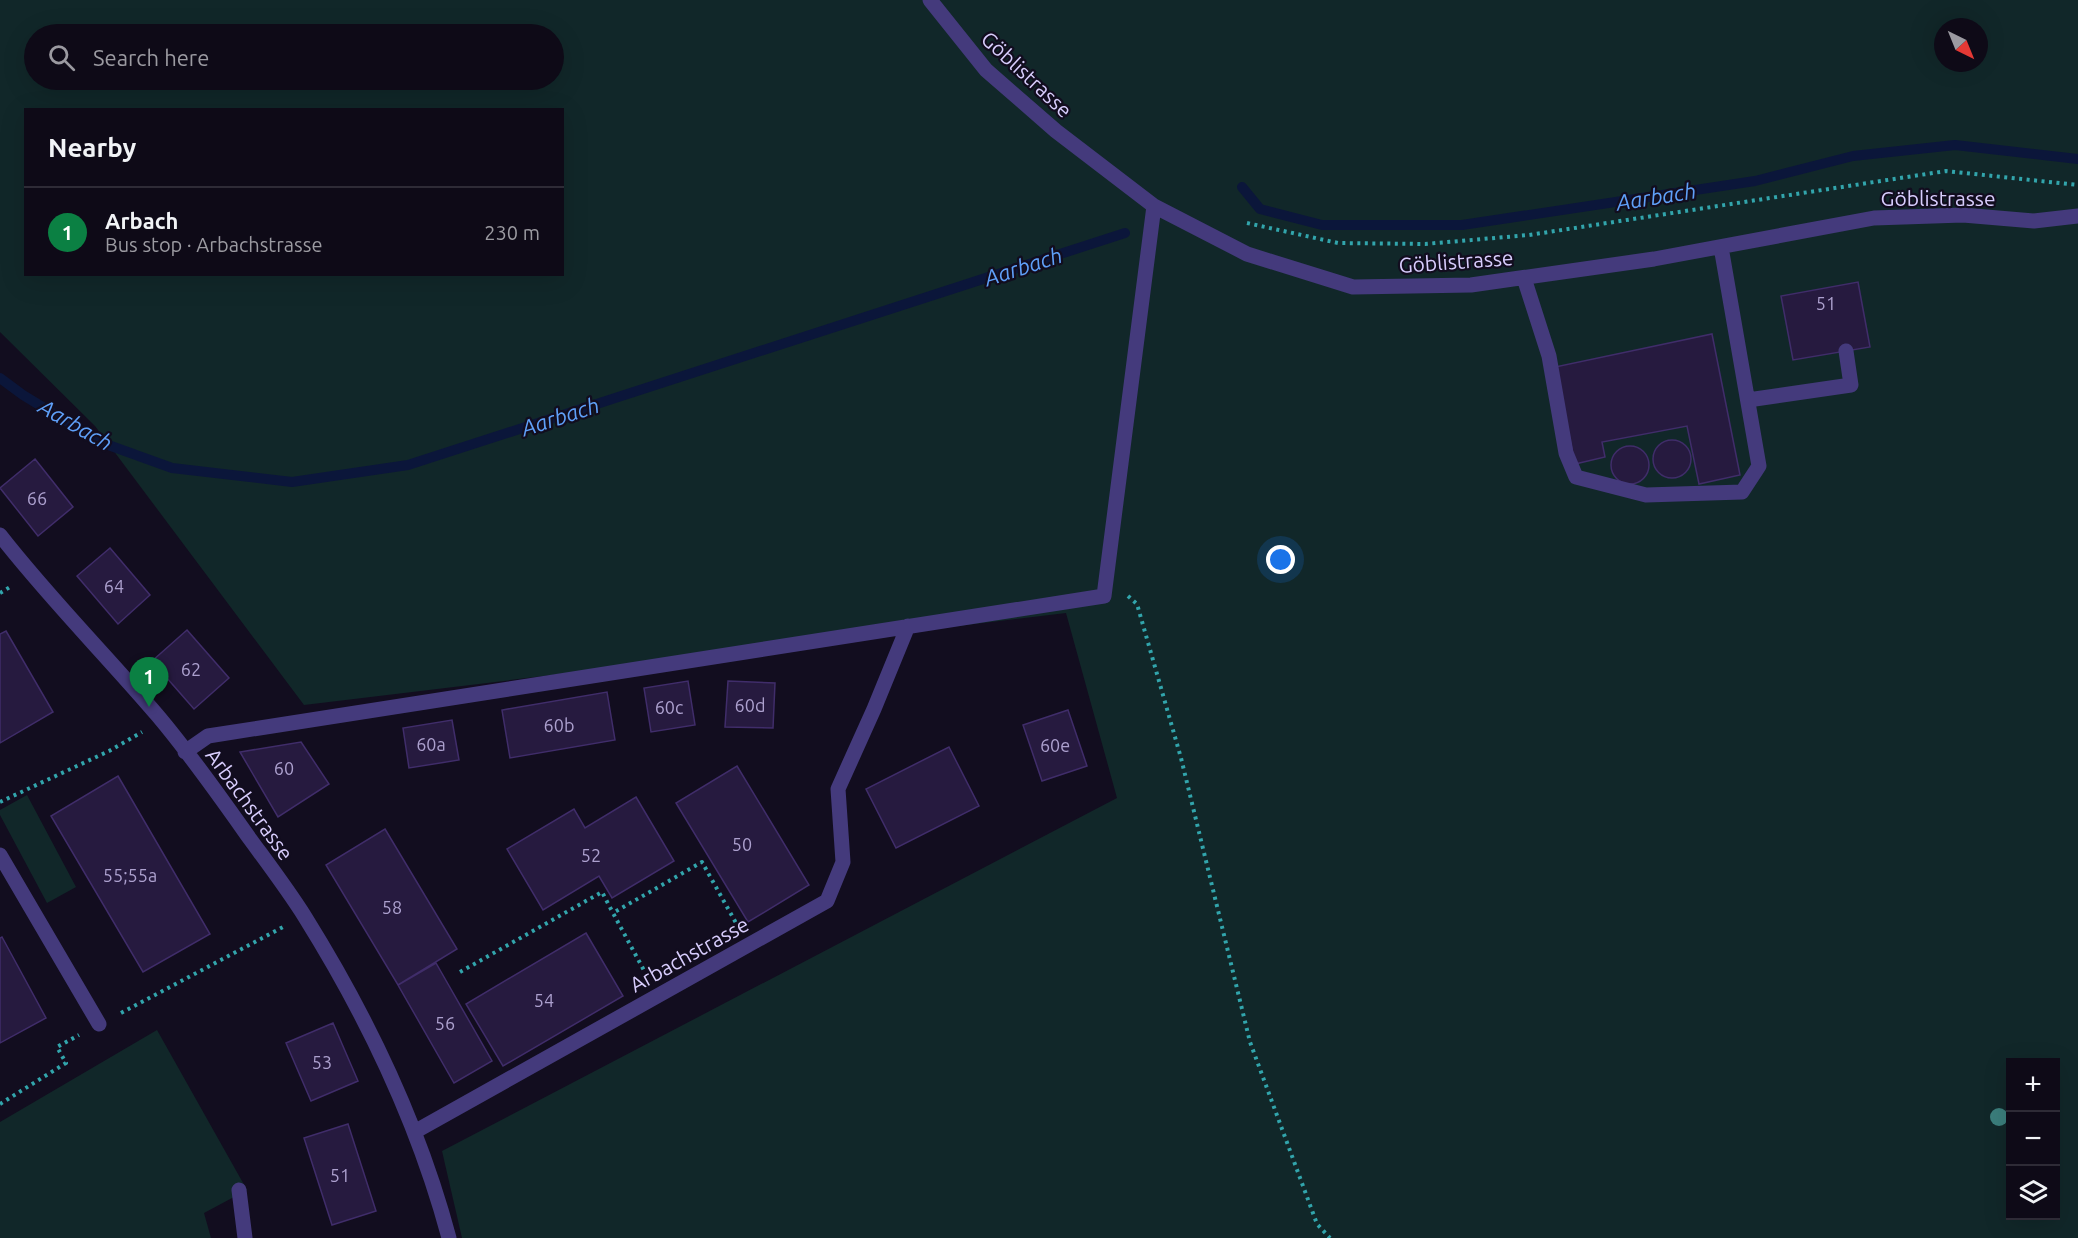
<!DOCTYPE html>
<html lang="en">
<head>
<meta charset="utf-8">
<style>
	:root { --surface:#0e0a17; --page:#171320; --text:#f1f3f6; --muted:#9b9aa1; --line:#2e2b36; --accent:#0b8043 }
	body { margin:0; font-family:Ubuntu,sans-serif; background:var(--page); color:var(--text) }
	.controls { position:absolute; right:18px; bottom:18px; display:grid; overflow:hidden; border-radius:0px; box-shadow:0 6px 24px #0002 }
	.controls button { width:54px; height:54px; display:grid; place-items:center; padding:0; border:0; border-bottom:2px solid var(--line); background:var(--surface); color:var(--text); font:30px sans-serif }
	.compass { position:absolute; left:1934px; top:18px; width:54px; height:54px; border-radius:50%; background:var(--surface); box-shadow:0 6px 24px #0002; rotate:137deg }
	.you { position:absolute; left:1281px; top:560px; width:21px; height:21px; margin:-15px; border:4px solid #fff; border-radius:50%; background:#1a73e8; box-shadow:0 0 0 9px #1a73e833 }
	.badge { display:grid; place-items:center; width:39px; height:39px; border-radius:50%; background:var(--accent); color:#fff; font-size:20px; font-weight:700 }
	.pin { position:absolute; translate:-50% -50px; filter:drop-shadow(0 2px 3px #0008) }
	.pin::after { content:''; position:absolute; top:32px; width:21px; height:18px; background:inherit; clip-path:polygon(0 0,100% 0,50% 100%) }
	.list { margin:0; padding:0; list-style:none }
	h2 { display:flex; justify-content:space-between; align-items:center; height:78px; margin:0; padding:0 24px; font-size:26px }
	h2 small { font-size:20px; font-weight:400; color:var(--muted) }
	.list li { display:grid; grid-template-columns:39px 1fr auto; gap:18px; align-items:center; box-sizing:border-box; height:90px; padding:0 24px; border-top:2px solid var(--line) }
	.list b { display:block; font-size:22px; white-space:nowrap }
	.list p { margin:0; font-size:20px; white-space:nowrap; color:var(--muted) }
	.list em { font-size:20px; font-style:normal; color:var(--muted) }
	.icon { flex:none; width:33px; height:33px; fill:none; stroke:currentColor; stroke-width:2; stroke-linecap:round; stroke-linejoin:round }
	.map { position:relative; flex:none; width:2078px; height:1238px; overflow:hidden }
	.search { position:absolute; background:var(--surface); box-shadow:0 6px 24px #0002; left:24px; top:24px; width:540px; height:66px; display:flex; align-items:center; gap:15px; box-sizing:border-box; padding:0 21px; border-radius:33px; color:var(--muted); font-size:22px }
	.panel { position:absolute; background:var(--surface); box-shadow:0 6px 24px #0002; left:24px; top:108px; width:540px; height:168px; border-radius:0px }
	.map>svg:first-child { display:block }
	.green { fill:#112729; fill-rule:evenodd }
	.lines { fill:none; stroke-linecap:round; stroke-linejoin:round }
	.stream { stroke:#0b163a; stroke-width:10 }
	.building { fill:#261a3f; stroke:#402d6a; stroke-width:1.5 }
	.path { stroke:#32a5ac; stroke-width:4; stroke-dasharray:3 4.5; stroke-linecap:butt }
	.minor { stroke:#443a7c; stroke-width:15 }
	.tree { fill:#3b7e7c }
	.labels { text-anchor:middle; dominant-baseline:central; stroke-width:4.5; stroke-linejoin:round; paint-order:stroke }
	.number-label { font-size:18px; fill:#aca0ce }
	.street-label { font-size:21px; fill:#d8cdfd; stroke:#120d1f }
	.water-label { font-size:22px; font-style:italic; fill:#5fa0f9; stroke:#120d1f }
</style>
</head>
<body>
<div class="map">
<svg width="2078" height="1238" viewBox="0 0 2078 1238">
	<rect width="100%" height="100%" fill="#120d1f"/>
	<path class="green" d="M 0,0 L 2078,0 L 2078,1238 L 462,1238 L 442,1151 L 1117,798 L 1066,613 L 304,705 L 95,426 L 0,332 ZM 1943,27 L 1979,27 L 1979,63 L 1943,63 ZM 34,34 L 554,34 L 554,80 L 34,80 ZM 26,110 L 562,110 L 562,274 L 26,274 ZM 2010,1062 L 2056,1062 L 2056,1216 L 2010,1216 Z
		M 27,795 L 76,887 L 47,903 L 0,815 L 0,810 Z
		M 157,1030 L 247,1190 L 204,1213 L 211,1238 L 0,1238 L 0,1122 Z"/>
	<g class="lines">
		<path class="stream" d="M 1242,187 L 1260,209 L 1322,225 L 1462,225 L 1755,181 L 1853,156 L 1955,145 L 2078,159
			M 0,378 L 23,395 L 100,442 L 172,468 L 292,482 L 408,465 L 1125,233"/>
	</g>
	<path class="building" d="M 1858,282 L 1870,347 L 1793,360 L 1781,296 Z
		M 1712,334 L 1740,475 L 1699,484 L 1687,426 L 1602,442 L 1605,457 L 1575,464 L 1555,367 Z
		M1653 459a19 19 0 1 1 38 0a19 19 0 1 1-38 0Z
		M1611 465a19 19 0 1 1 38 0a19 19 0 1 1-38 0Z
		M 35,459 L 73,507 L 38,536 L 0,488 Z
		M 110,548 L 150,595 L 118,624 L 77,576 Z
		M 187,630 L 229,678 L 194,709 L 152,661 Z
		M 6,631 L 53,712 L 0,743 L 0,634 Z
		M 688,681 L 695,725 L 651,732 L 644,688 Z
		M 728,681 L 775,683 L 773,728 L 725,727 Z
		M 607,692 L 615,740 L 510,758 L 502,710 Z
		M 1068,710 L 1087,766 L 1042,781 L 1023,725 Z
		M 452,720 L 459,760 L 409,768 L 403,728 Z
		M 301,742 L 329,784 L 278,817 L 240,752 Z
		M 949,747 L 979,806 L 896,848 L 866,789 Z
		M 737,766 L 809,885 L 748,922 L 676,803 Z
		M 118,776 L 210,934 L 143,972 L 51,816 Z
		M 636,797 L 674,861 L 612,898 L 599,876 L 543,910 L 507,849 L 574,809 L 585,828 Z
		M 385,829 L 457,949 L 398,985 L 326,865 Z
		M 586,933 L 623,996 L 503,1066 L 466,1004 Z
		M 2,937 L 46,1018 L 0,1043 L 0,938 Z
		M 436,963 L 492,1061 L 454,1083 L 398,985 Z
		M 333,1023 L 358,1081 L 311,1101 L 286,1043 Z
		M 348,1124 L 376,1211 L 332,1225 L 304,1138 Z"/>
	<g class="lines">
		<path class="path" d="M 1247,223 L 1338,243 L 1425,244 L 1529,235 L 1946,171 L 2078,185
			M 0,593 L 10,587
			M 1128,596 L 1137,604 L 1181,758 L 1250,1042 L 1317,1224 L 1330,1238
			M 0,802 L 109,751 L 142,732
			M 460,972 L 602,892 L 613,913
			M 647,976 L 613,913 L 702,862 L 736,923
			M 121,1013 L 283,927
			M 0,1104 L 66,1063 L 57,1047 L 79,1035"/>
		<path class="minor" d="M 930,0 L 986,70 L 1056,131 L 1154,206 L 1247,254 L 1353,287 L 1471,285 L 1654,259 L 1874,218 L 1963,215 L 2034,221 L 2078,216
			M 1524,278 L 1549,356 L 1566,453 L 1576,477 L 1646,495 L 1742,492 L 1759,466 L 1721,247
			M 1748,400 L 1851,385 L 1846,351
			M 0,535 C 49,598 106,655 158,716 C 191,755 221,798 250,839 C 269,865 288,890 305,917 C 368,1018 418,1122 449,1238
			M 185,752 L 208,736 L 1104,596 L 1154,206
			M 0,855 L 99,1024
			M 416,1131 L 827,901 L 843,862 L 838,789 L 874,709 L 908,626
			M 239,1190 L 245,1238"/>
	</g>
	<circle class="tree" cx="1999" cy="1117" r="9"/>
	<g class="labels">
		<g class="number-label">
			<text x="1826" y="303">51</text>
			<text x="37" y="498">66</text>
			<text x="114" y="586">64</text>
			<text x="191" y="669">62</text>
			<text x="750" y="705">60d</text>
			<text x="669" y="707">60c</text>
			<text x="559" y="725">60b</text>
			<text x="431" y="744">60a</text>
			<text x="1055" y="745">60e</text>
			<text x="284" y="768">60</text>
			<text x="742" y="844">50</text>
			<text x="591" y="855">52</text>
			<text x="130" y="875">55;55a</text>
			<text x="392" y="907">58</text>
			<text x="544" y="1000">54</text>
			<text x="445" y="1023">56</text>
			<text x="322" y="1062">53</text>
			<text x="340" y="1175">51</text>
		</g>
		<g class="street-label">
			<text transform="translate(1027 74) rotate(43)">Göblistrasse</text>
			<text x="1938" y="198">Göblistrasse</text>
			<text transform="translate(1456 261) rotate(-4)">Göblistrasse</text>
			<text transform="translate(250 804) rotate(54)">Arbachstrasse</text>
			<text transform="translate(689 954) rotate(-29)">Arbachstrasse</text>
		</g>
		<g class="water-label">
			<text transform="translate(1656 196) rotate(-9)">Aarbach</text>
			<text transform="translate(1023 266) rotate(-18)">Aarbach</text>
			<text transform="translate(560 416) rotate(-18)">Aarbach</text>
			<text transform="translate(76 424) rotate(30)">Aarbach</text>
		</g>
	</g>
</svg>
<div class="controls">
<button>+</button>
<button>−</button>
<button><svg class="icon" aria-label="layers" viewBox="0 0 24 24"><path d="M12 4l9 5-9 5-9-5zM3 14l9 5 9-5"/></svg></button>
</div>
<svg class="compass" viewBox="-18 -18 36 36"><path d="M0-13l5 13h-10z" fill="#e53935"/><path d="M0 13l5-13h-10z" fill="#9b9aa1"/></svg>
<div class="you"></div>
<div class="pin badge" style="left:149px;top:707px">1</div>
<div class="search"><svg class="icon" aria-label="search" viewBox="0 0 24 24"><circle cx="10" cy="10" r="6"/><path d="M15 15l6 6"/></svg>Search here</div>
<section class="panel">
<h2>Nearby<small></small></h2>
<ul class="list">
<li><span class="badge">1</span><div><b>Arbach</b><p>Bus stop · Arbachstrasse</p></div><em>230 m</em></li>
</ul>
</section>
</div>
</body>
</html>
